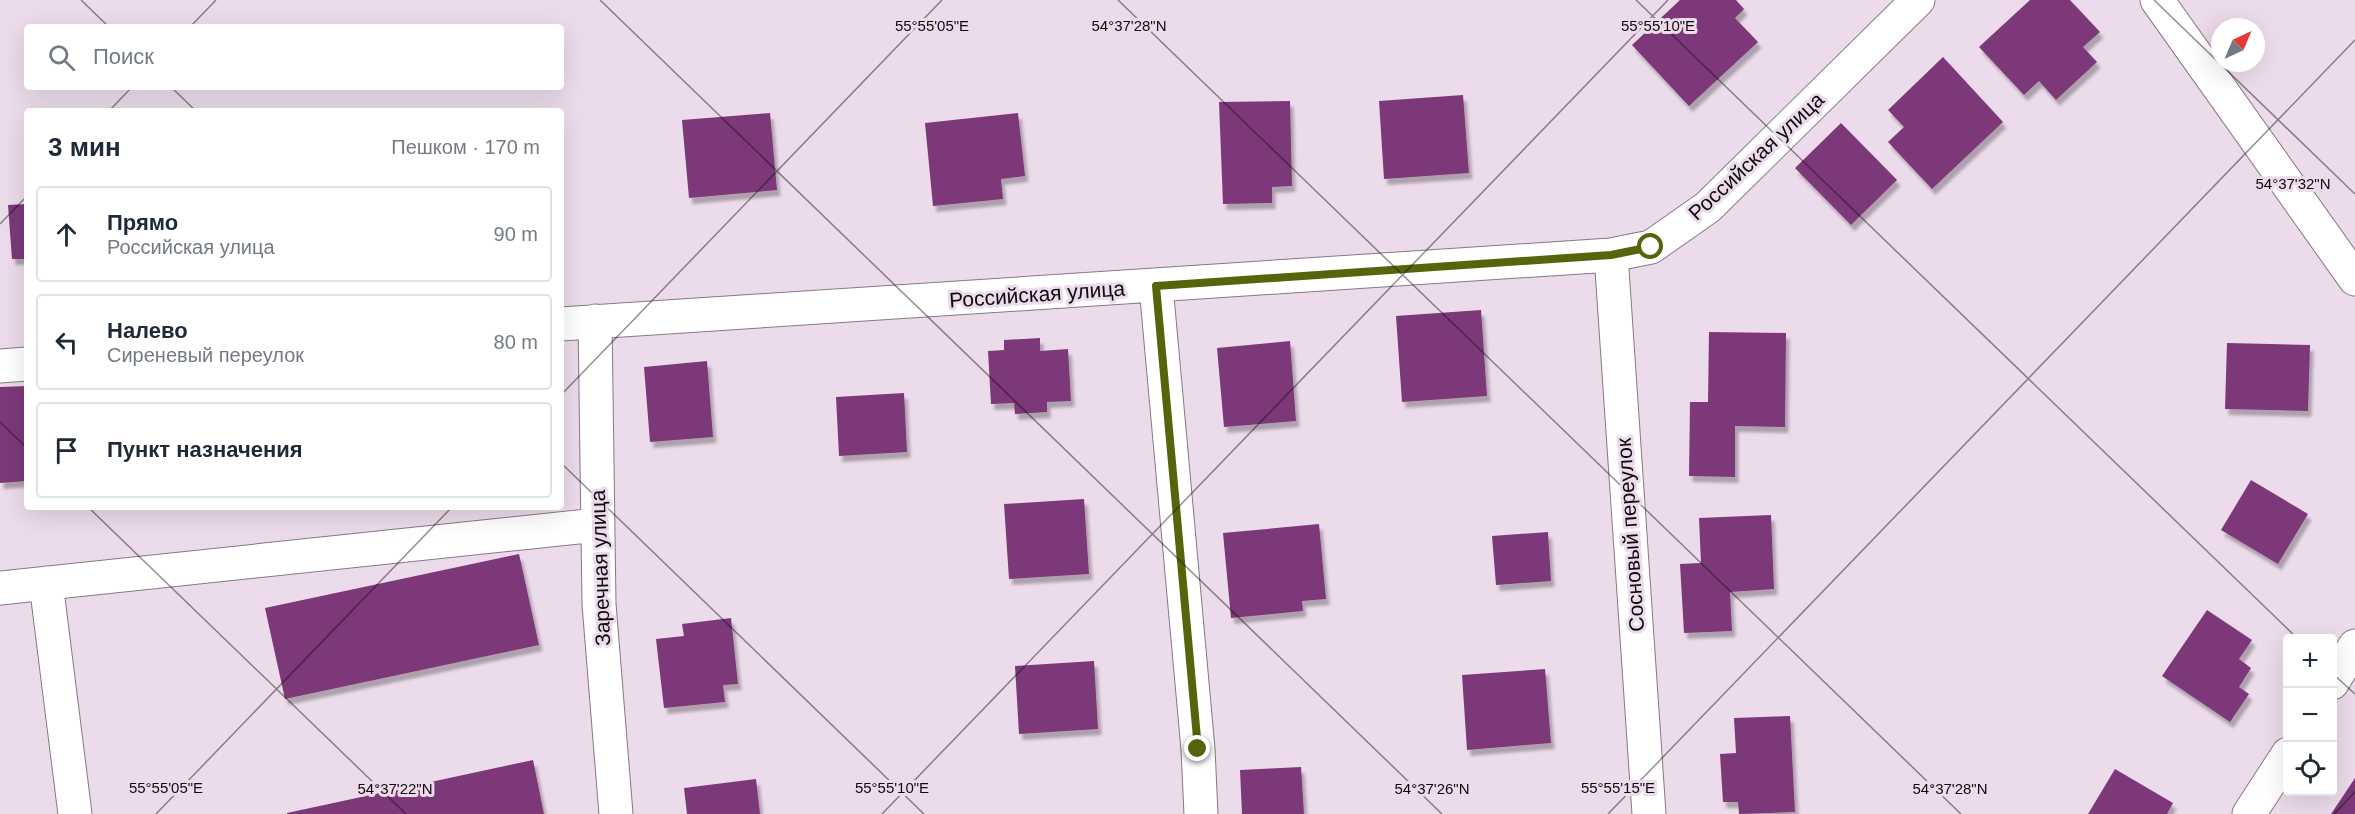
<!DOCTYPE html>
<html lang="ru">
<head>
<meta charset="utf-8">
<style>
	:root { --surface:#fff; --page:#f6f6f7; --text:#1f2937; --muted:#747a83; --line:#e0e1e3 }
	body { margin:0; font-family:Arial,sans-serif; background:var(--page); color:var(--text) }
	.controls { position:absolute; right:18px; bottom:18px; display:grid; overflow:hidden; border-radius:6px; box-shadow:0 6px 24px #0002 }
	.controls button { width:54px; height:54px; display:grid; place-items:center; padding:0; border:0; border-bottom:2px solid var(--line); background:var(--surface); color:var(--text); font:30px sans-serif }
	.compass { position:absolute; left:2211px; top:18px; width:54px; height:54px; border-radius:50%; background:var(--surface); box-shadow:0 6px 24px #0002; rotate:44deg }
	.stop { position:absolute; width:18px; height:18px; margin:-14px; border:4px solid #56650b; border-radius:50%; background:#fff }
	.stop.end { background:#56650b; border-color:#fff; box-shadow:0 2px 6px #0008 }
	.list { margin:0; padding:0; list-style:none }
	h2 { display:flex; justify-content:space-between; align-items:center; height:78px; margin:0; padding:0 24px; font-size:26px }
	h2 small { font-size:20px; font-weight:400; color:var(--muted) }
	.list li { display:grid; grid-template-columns:39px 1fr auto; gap:18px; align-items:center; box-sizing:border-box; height:96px; margin:0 12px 12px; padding:0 12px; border:2px solid var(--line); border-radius:6px }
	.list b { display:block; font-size:22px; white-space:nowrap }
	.list p { margin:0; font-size:20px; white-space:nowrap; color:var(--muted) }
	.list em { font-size:20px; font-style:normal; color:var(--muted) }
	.icon { flex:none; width:33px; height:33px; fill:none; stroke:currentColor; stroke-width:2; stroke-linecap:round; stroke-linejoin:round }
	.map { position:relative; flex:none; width:2355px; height:814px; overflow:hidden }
	.search { position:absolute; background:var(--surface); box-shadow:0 6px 24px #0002; left:24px; top:24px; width:540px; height:66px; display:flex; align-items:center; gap:15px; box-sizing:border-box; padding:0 21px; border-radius:6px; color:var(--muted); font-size:22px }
	.panel { position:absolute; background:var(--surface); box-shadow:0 6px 24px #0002; left:24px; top:108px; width:540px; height:402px; border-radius:6px }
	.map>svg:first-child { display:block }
	.building { fill:#7c3879; filter:url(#shadow) }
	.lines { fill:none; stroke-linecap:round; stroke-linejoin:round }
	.minor-casing { stroke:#877885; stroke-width:35 }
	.minor { stroke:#fff; stroke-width:33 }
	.route { stroke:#56650b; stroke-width:8 }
	.ticks { fill:none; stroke:#100a0f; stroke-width:1.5; stroke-opacity:0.45 }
	.labels { text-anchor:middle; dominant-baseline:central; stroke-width:6; stroke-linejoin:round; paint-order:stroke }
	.street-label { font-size:21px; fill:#100a0f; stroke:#ecdbea }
	.ticks-label { font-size:15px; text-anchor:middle; fill:#100a0f; stroke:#ecdbea; stroke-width:6; stroke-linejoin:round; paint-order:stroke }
</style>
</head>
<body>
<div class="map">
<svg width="2355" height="814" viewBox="0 0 2355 814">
	<defs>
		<filter id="shadow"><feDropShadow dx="3.5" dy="6" stdDeviation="1.5" flood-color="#0004"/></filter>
	</defs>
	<rect width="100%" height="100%" fill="#ecdbea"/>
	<path class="building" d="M 1680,0 L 1736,0 L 1744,9 L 1735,18 L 1758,42 L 1689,106 L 1632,45 Z
		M 2030,0 L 2070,0 L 2100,32 L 2083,47 L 2097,62 L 2056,100 L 2039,81 L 2024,95 L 1979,47 Z
		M 1943,57 L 2003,122 L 1932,189 L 1888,142 L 1904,127 L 1888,110 Z
		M 1463,95 L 1469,173 L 1384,179 L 1379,101 Z
		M 1290,101 L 1292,186 L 1272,187 L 1272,203 L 1223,204 L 1219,102 Z
		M 770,113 L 777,190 L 689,198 L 682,120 Z
		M 1018,113 L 1025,176 L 1001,179 L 1003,199 L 933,206 L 925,123 Z
		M 1841,123 L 1897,180 L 1851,225 L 1795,168 Z
		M 27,204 L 27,259 L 12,259 L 8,205 Z
		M 1481,310 L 1487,396 L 1402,402 L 1396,316 Z
		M 1709,332 L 1786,333 L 1785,427 L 1735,426 L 1735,477 L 1689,476 L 1690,402 L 1708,402 Z
		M 1040,338 L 1040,351 L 1068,349 L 1071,401 L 1047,402 L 1047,412 L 1015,414 L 1014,403 L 991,404 L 988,351 L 1004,350 L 1004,340 Z
		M 1290,341 L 1296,421 L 1224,427 L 1217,348 Z
		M 2227,343 L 2310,345 L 2308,411 L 2225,409 Z
		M 707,361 L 713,437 L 650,442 L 644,367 Z
		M 27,386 L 27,481 L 0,483 L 0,387 Z
		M 904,393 L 907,452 L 839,456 L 836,397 Z
		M 2251,480 L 2308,514 L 2278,564 L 2221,530 Z
		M 1084,499 L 1089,574 L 1009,579 L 1004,504 Z
		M 1771,515 L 1774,589 L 1730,592 L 1732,631 L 1684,633 L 1680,564 L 1701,563 L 1699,518 Z
		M 1319,524 L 1326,599 L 1302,601 L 1303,611 L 1231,618 L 1223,533 Z
		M 1548,532 L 1551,581 L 1496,585 L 1492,536 Z
		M 519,554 L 539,645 L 285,699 L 265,608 Z
		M 2207,610 L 2252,640 L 2239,659 L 2251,668 L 2239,687 L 2249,694 L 2230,722 L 2162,676 Z
		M 731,618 L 738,684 L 723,685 L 725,702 L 664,708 L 656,639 L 684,636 L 682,624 Z
		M 1094,661 L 1098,729 L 1019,734 L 1015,666 Z
		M 1545,669 L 1551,743 L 1467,750 L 1462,675 Z
		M 1790,716 L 1795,812 L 1739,814 L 1738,802 L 1723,802 L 1720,754 L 1736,753 L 1734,718 Z
		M 533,760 L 544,814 L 287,814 L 287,813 Z
		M 1301,767 L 1304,814 L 1242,814 L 1240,770 Z
		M 2115,769 L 2173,803 L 2167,814 L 2088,814 Z
		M 2355,778 L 2355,814 L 2331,814 Z
		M 756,779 L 760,814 L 687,814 L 684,788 Z"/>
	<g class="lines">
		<g class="minor-casing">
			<path id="minor" d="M 2157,0 L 2355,279
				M 1611,255 L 1649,814
				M 1156,286 L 1198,749 L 1201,814
				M 595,321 L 599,604 L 616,814
				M 561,324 L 1611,255 L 1651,247 L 1708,207 L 1918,0
				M 0,366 L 27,364
				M 46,583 L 75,814
				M 0,588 L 597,525
				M 2332,683 L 2355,646
				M 2249,814 L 2288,754"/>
		</g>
		<use href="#minor" class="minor"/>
	</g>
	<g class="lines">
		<path class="route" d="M 1198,749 L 1156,286 L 1611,255 L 1651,247"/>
	</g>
	<path class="ticks" d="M 81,0 L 109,27M 600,0 L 1442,814M 1118,0 L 1961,814M 1636,0 L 2297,638M 2154,0 L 2355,194M 190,27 L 216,0M 171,87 L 196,111M 109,111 L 132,87M 0,224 L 27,196M 561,395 L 942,0M 0,422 L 27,448M 561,463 L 924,814M 88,507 L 406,814M 2332,673 L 2355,694M 156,814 L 452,507M 882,814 L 1668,0M 1608,814 L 2355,40M 2334,814 L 2355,792"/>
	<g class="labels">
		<g class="street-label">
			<text transform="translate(1756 156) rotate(-43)">Российская улица</text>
			<text transform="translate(1037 294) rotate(-4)">Российская улица</text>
			<text transform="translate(1630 535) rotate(-94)">Сосновый переулок</text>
			<text transform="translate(600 568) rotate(-92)">Заречная улица</text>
		</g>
	</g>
	<g class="ticks-label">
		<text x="1129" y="31">54°37'28"N</text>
		<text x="932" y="31">55°55'05"E</text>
		<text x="1658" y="31">55°55'10"E</text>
		<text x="2293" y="189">54°37'32"N</text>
		<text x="166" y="793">55°55'05"E</text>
		<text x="892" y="793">55°55'10"E</text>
		<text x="1618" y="793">55°55'15"E</text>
		<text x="395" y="794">54°37'22"N</text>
		<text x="1432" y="794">54°37'26"N</text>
		<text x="1950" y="794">54°37'28"N</text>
	</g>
</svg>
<div class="controls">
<button>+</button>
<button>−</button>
<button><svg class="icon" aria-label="locate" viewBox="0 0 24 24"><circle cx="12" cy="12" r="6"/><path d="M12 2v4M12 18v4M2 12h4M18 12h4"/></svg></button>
</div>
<svg class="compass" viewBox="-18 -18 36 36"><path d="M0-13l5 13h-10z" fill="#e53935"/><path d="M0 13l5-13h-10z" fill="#747a83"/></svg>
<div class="stop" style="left:1651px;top:247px"></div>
<div class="stop end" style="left:1198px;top:749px"></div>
<div class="search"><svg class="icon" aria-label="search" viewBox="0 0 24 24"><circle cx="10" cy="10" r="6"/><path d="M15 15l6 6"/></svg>Поиск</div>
<section class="panel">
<h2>3 мин<small>Пешком · 170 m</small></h2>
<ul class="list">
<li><svg class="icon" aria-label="ahead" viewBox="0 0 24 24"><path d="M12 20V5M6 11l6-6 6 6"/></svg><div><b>Прямо</b><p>Российская улица</p></div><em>90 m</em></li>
<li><svg class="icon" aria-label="left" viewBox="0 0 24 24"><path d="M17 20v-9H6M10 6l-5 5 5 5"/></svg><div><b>Налево</b><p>Сиреневый переулок</p></div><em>80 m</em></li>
<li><svg class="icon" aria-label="arrive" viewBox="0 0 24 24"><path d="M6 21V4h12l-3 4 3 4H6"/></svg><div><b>Пункт назначения</b></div></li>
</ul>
</section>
</div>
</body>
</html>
